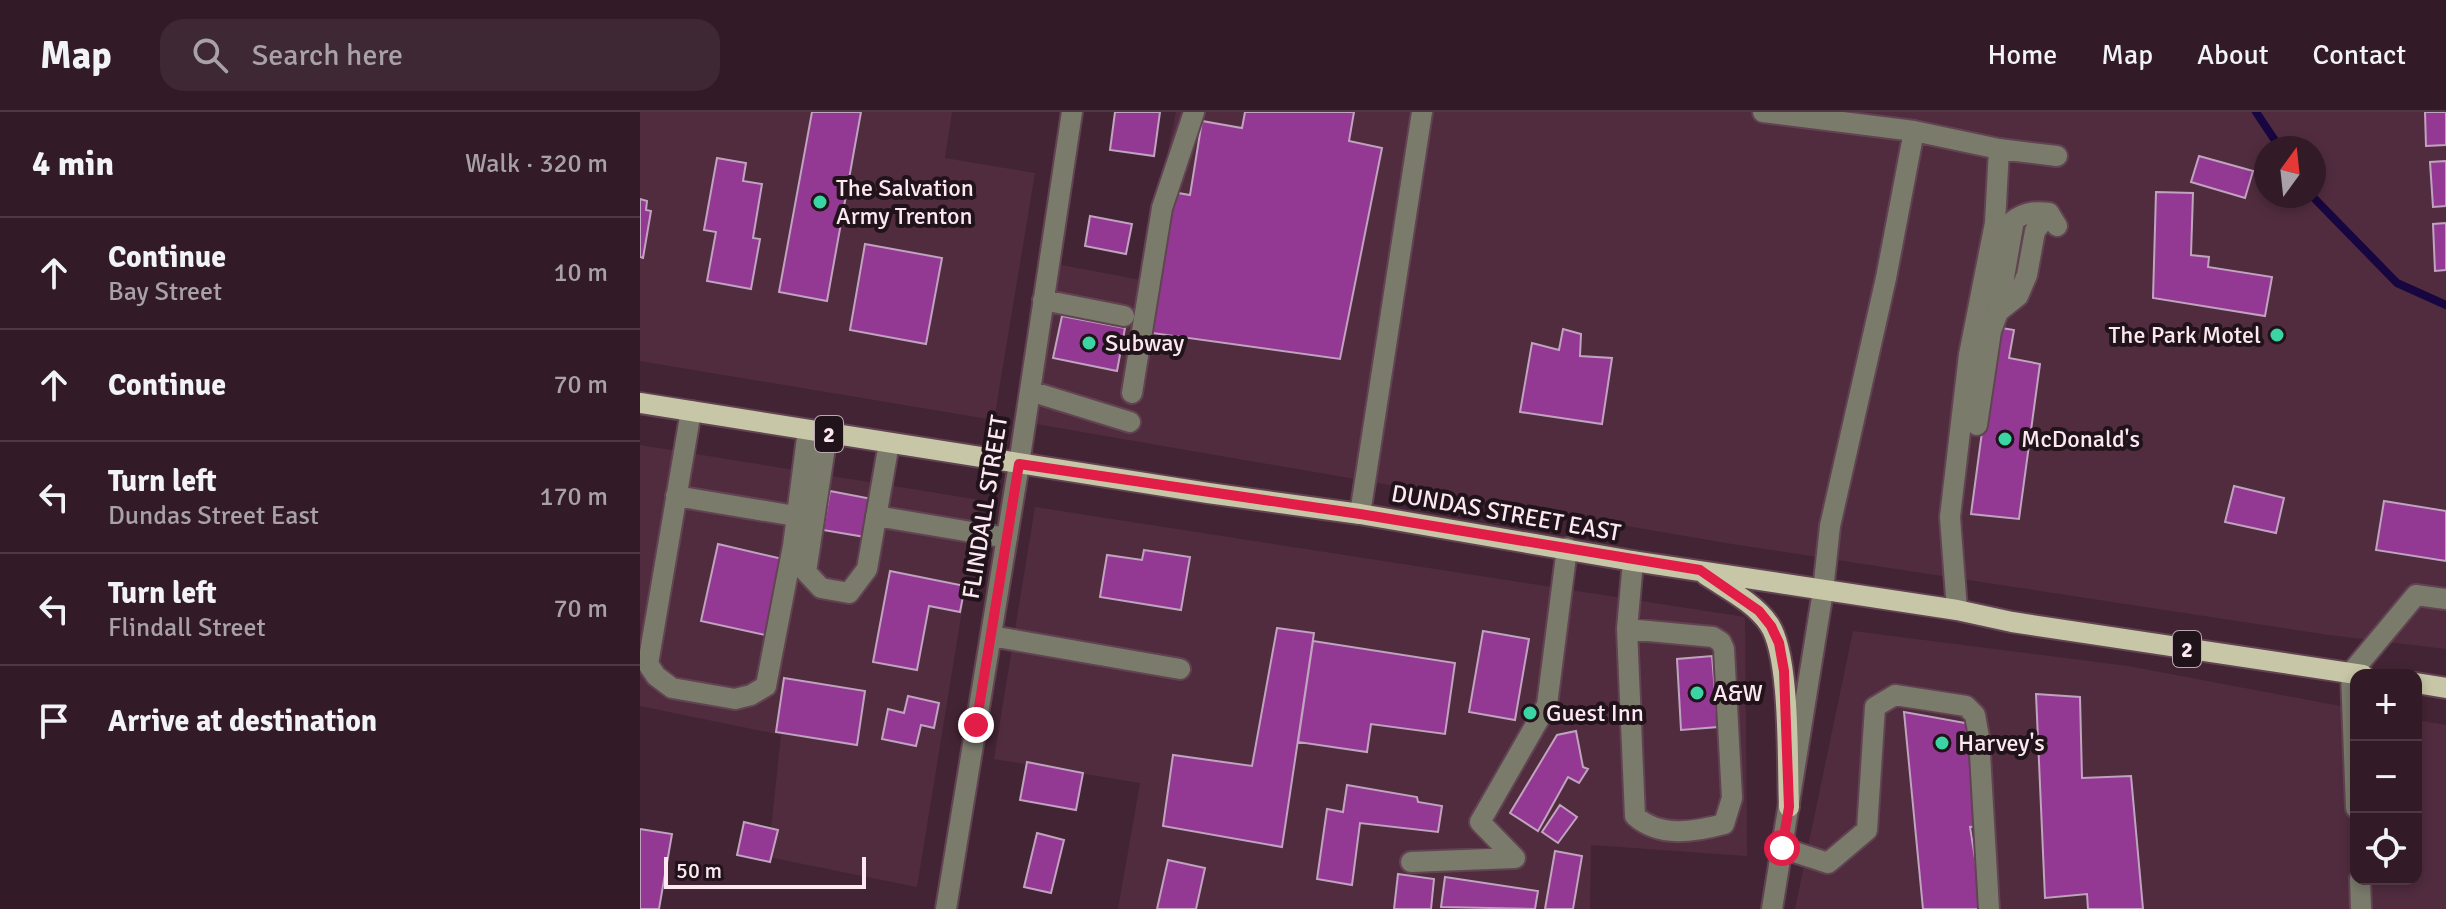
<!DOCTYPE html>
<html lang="en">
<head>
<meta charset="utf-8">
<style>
	:root { --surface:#321b27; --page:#3d2833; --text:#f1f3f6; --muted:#a8a1a7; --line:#4d3944 }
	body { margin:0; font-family:Signika,sans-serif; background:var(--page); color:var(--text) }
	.controls { position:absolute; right:24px; bottom:24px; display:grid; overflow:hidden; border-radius:16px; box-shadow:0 4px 12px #0003 }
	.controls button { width:72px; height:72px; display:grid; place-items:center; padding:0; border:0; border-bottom:2px solid var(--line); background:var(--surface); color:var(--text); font:40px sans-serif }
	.compass { position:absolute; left:1614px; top:24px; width:72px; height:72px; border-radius:50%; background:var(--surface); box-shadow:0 4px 12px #0003; rotate:15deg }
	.scale { position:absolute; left:24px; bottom:20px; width:202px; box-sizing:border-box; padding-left:8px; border:4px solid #fde8f2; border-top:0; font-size:22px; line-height:28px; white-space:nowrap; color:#fde8f2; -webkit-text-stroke:6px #21131a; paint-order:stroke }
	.stop { position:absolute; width:24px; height:24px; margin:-18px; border:6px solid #e11d48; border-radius:50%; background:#fff }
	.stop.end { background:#e11d48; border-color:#fff; box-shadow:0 2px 8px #0008 }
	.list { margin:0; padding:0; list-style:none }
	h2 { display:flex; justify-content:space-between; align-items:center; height:104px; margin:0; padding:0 32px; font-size:34px }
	h2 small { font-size:26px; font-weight:400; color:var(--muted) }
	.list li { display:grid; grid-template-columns:52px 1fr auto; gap:24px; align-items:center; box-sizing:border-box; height:112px; padding:0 32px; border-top:2px solid var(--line) }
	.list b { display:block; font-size:30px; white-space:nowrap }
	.list p { margin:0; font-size:26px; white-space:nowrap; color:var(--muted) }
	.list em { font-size:26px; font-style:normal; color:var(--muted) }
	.icon { flex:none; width:44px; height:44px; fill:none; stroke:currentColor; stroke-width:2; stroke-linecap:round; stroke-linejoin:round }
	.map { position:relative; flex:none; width:1806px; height:797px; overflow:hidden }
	header { display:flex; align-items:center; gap:48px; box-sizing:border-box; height:112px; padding:0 40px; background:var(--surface); border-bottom:2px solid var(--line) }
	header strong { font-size:38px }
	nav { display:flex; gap:44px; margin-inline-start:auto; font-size:28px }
	.search { width:560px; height:72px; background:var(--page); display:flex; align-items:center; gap:20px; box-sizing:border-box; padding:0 28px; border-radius:24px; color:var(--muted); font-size:30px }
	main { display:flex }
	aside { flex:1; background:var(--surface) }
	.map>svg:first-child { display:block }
	.built { fill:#512c3f; fill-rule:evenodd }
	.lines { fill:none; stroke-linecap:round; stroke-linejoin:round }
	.stream { stroke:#17063f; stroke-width:8 }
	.building { fill:#933994; stroke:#c0a3bf; stroke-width:2 }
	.minor-casing { stroke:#614352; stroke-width:24 }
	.major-casing { stroke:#614352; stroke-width:24 }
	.minor { stroke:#7b7b6c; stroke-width:20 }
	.major { stroke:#c7c7a7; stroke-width:20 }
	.route { stroke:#e11d48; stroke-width:10 }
	.poi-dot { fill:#3ad4a5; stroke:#21131a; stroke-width:3 }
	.labels { text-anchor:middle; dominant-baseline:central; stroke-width:8; stroke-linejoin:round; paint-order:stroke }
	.shield { fill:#21131a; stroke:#bba8b1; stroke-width:2 }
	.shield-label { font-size:22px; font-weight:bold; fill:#fde8f2 }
	.poi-label { font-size:24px; fill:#fde8f2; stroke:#21131a; text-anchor:start }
	.street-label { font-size:24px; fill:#fde8f2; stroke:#21131a }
</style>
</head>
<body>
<header>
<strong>Map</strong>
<div class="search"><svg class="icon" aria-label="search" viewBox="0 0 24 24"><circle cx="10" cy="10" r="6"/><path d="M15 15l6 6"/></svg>Search here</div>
<nav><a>Home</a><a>Map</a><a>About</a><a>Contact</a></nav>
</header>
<main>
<aside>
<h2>4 min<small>Walk · 320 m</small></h2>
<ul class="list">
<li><svg class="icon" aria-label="ahead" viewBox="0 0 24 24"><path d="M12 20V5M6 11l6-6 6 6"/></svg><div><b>Continue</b><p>Bay Street</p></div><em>10 m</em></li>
<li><svg class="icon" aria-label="ahead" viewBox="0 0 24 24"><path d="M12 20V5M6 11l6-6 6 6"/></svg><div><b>Continue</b></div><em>70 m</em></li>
<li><svg class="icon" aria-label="left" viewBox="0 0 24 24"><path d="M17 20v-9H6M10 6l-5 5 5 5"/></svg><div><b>Turn left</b><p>Dundas Street East</p></div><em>170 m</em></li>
<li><svg class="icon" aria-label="left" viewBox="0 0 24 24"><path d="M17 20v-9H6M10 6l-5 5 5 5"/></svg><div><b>Turn left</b><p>Flindall Street</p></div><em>70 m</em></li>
<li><svg class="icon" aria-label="arrive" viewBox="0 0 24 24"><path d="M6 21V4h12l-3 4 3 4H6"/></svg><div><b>Arrive at destination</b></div></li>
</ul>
</aside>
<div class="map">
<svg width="1806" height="797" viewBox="0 0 1806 797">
	<rect width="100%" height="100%" fill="#432434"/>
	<path class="built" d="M 0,0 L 312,0 L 305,46 L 395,61 L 354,308 L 0,249 Z
		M 536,0 L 1806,0 L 1806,537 L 1689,523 L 1092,432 L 390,311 L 416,152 L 501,168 ZM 1626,36 L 1674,36 L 1674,84 L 1626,84 Z
		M 0,333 L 340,388 L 277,775 L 128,745 L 141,623 L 0,594 Z
		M 395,395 L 1105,505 L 1107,744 L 951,733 L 950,797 L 478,797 L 500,671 L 354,647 Z
		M 1213,519 L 1488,554 L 1716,597 L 1716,767 L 1776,767 L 1776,608 L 1806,613 L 1806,797 L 1155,797 Z"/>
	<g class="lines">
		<path class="stream" d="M 1616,0 L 1640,36
			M 1672,84 L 1757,171 L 1806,193"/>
	</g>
	<path class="building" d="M 172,0 L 221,0 L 187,189 L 139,180 Z
		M 475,0 L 520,0 L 514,44 L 470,38 Z
		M 605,0 L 714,0 L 709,29 L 742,36 L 700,247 L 512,221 L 532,80 L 550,83 L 562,9 L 602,16 Z
		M 1785,0 L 1806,0 L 1806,33 L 1786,34 Z
		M 1559,44 L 1613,59 L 1605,86 L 1551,70 Z
		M 77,46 L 106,51 L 103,69 L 122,72 L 113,126 L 120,127 L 111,177 L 67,169 L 76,120 L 64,118 Z
		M 1806,49 L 1806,94 L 1793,95 L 1790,50 Z
		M 1516,80 L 1553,81 L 1551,143 L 1569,145 L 1568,155 L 1632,165 L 1625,204 L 1513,186 Z
		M 0,87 L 7,89 L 6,98 L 11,99 L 3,146 L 0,145 Z
		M 450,104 L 492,112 L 486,142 L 445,134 Z
		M 1806,111 L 1806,158 L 1795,159 L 1793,112 Z
		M 225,132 L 302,146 L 286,232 L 210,218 Z
		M 422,204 L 485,216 L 477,259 L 413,246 Z
		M 1356,215 L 1374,218 L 1369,246 L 1400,252 L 1379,407 L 1331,402 Z
		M 923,217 L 941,222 L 940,244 L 972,246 L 962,312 L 880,300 L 892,231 L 919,238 Z
		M 1594,374 L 1644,386 L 1636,421 L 1585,410 Z
		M 190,379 L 232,387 L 225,425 L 183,418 Z
		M 1744,389 L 1806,399 L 1806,449 L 1736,438 Z
		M 78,432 L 147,448 L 130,524 L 61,509 Z
		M 504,438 L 550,445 L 541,498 L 460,485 L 467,443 L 502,448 Z
		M 250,459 L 325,474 L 320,500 L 289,494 L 277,558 L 233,550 Z
		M 637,516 L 674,521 L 642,735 L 523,714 L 533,643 L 612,654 Z
		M 843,519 L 889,527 L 875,608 L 829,600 Z
		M 673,529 L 815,551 L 805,622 L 731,612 L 727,640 L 658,630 Z
		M 1072,544 L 1078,615 L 1041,618 L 1037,547 Z
		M 144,566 L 225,579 L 217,633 L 136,620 Z
		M 1396,582 L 1440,585 L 1442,666 L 1491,664 L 1503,797 L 1448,797 L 1447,782 L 1405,786 Z
		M 268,584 L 299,591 L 294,616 L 281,613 L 276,634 L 242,627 L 248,597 L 264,601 Z
		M 1264,600 L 1331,612 L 1342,714 L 1330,715 L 1343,797 L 1283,797 Z
		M 936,619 L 943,655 L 948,657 L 939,671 L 928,665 L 898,719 L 870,701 L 917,623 Z
		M 387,650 L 443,661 L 436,698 L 380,688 Z
		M 707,673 L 777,685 L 778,690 L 802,694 L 798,720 L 720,711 L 712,773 L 677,767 L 687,697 L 703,700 Z
		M 920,693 L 937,705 L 918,731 L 902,720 Z
		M 104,710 L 138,718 L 130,750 L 97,743 Z
		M 0,717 L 32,722 L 19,797 L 0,797 Z
		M 397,721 L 424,728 L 411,781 L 384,775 Z
		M 915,739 L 942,744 L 933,797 L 905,797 Z
		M 528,748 L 565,756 L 556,797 L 517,797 Z
		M 758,762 L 794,767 L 791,797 L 754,797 Z
		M 805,765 L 898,779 L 895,797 L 801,795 Z"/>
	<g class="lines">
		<g class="minor-casing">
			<path id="minor" d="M 1123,0 L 1274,19 L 1246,166 L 1190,414 L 1183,479 L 1132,797
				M 1274,19 L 1359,37 L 1417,44
				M 403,188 L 484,204
				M 1358,200 L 1374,108 C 1386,100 1395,99 1409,101
				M 390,279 L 490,310
				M 492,281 L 522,96 L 554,0
				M 51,299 L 8,552 L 16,564 L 32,576 L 95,587 L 111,583 L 126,574 L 153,434 L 168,318
				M 1337,313 L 1351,219 L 1358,200 L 1378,184 L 1387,163 L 1395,119 L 1409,101 L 1417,114
				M 187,322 L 166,460 L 181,476 L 209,481 L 227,457 L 249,331
				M 36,384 L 155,404
				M 720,402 L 782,0
				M 236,404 L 367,426
				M 1317,498 L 1310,405 L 1329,243 L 1355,111 L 1359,37
				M 987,517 L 1073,525 L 1081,530 L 1084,537 L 1092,686 L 1084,712 C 1054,720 1020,726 995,704 L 987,517 L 993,449
				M 351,524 L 540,557
				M 1716,696 L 1711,561 L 1776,483 L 1806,487
				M 1142,736 L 1188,751 L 1227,718 L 1235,595 L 1255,583 L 1326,594 L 1335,603 L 1339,625 L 1349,797
				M 771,750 L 875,746 L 840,710 L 907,593 L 927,436
				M 1720,767 L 1721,797
				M 306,797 L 379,352 L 432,0"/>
		</g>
		<g class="major-casing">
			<path id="major" d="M 0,291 L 568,381 L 720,402 L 993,449 L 1317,498 L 1372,510 L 1723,563
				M 1066,463 C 1087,477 1115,491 1129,512 C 1151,544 1147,653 1149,695
				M 1776,571 L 1806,576"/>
		</g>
		<use href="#minor" class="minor"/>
		<use href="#major" class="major"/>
	</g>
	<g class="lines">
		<path class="route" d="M 336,613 L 379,352 L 720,402 L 1060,458 L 1119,499 L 1131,514 L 1139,531 L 1144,559 L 1149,695 L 1142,736"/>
	</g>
	<g class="poi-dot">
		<circle cx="180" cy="90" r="8"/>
		<circle cx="1637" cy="223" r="8"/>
		<circle cx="449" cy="231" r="8"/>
		<circle cx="1365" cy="327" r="8"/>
		<circle cx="1057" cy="581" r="8"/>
		<circle cx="890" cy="601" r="8"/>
		<circle cx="1302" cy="631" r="8"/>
	</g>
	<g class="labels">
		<g class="shield">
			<rect x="175" y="304" width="28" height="36" rx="6"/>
			<rect x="1533" y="519" width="28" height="36" rx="6"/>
		</g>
		<g class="shield-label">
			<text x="189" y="322">2</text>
			<text x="1547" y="537">2</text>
		</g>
		<g class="poi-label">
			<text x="196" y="76">The Salvation<tspan x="196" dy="28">Army Trenton</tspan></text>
			<text x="1621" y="223" text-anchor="end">The Park Motel</text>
			<text x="465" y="231">Subway</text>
			<text x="1381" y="327">McDonald's</text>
			<text x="1073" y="581">A&amp;W</text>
			<text x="906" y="601">Guest Inn</text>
			<text x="1318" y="631">Harvey's</text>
		</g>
		<g class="street-label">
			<text transform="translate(345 395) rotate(-81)">FLINDALL STREET</text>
			<text transform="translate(866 401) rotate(10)">DUNDAS STREET EAST</text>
		</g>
	</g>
</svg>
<div class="controls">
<button>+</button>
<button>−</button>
<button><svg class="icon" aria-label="locate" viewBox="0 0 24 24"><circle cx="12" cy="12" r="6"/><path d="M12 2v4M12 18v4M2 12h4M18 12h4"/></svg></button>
</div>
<svg class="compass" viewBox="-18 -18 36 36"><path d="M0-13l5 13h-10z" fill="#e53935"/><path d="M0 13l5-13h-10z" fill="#a8a1a7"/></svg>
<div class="scale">50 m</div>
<div class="stop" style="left:1142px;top:736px"></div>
<div class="stop end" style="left:336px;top:613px"></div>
</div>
</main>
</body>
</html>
